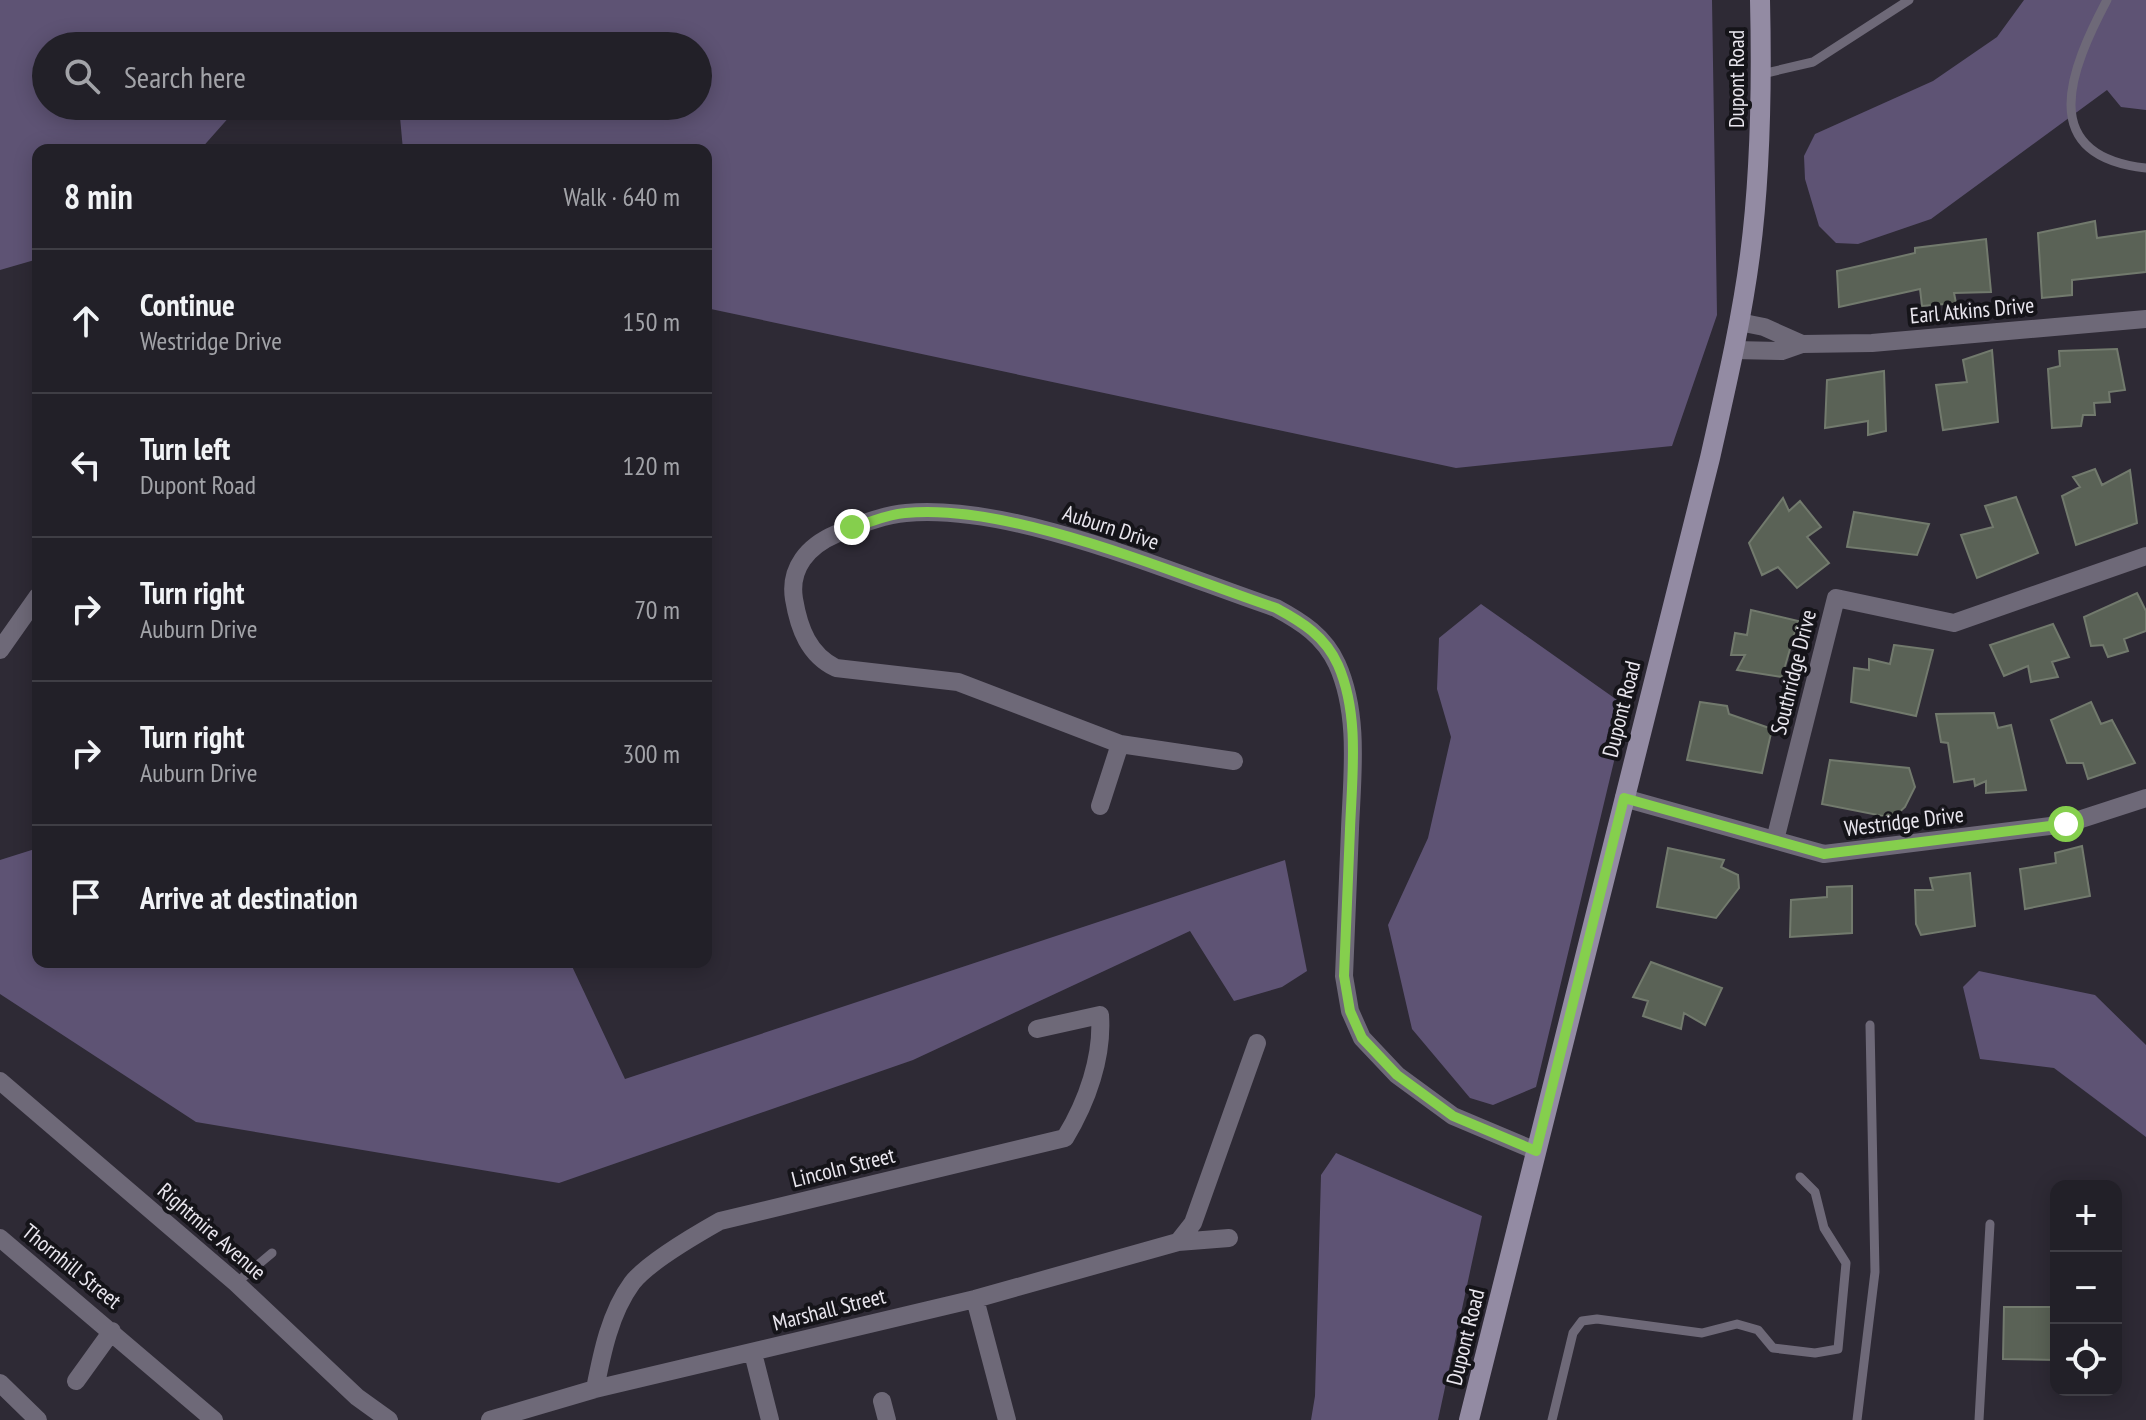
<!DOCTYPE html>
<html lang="en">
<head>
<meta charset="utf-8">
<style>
	:root { --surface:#222028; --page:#2e2d34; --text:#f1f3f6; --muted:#a2a3a8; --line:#3f3e45 }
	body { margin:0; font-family:"PT Sans Narrow",sans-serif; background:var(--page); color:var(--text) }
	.controls { position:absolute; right:24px; bottom:24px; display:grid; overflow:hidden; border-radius:16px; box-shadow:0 4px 20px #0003 }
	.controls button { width:72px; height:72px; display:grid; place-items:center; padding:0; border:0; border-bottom:2px solid var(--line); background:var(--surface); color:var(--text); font:40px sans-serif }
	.stop { position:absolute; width:24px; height:24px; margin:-18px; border:6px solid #85cf4d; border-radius:50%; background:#fff }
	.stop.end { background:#85cf4d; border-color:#fff; box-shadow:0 2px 8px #0008 }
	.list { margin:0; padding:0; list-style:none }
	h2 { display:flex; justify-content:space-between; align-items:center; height:104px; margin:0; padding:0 32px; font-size:34px }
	h2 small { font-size:26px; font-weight:400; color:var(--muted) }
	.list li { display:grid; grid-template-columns:52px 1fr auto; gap:24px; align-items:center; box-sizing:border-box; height:144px; padding:0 32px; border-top:2px solid var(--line) }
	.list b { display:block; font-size:30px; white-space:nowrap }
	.list p { margin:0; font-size:26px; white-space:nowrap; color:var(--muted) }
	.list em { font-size:26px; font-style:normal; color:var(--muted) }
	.icon { flex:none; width:44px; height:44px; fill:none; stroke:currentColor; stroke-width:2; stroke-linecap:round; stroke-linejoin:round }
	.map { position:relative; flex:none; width:2146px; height:1420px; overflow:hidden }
	.search { position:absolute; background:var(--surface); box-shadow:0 4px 20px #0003; left:32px; top:32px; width:680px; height:88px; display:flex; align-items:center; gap:20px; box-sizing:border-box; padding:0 28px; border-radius:44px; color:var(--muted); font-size:30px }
	.panel { position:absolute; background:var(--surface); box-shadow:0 4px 20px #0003; left:32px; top:144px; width:680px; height:824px; border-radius:16px }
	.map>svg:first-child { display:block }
	.forest { fill:#5e5374 }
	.building { fill:#5a6256; stroke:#727a6d; stroke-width:2 }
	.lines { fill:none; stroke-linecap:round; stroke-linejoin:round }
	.lane { stroke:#6e6978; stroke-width:9 }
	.street { stroke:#6e6978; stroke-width:18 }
	.secondary { stroke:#938ba3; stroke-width:20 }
	.route { stroke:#85cf4d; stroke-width:10 }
	.labels { text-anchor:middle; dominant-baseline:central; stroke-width:8; stroke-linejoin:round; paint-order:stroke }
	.street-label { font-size:22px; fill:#e9e6ee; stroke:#151419 }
</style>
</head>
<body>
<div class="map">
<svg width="2146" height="1420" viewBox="0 0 2146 1420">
	<rect width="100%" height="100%" fill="#2e2a35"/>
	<path class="forest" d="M 0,0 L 1712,0 L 1717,315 L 1672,446 L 1456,468 L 706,308 L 706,150 L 403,150 L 399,106 L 698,106 L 698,46 L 382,46 L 377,35 L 344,46 L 46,46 L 46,106 L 239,106 L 200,150 L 38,150 L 38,259 L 0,270 Z
		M 2024,0 L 2146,0 L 2146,110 L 2121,107 L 2107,90 L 1931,219 L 1858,244 L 1836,243 L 1819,226 L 1805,179 L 1804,156 L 1815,134 L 1933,81 L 1997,37 Z
		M 1481,604 L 1627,707 L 1536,1087 L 1493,1105 L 1470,1098 L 1412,1029 L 1388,925 L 1428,838 L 1451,737 L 1437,689 L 1439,638 Z
		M 38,848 L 38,962 L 570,962 L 625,1079 L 1285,860 L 1307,971 L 1282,987 L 1234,1001 L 1190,931 L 913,1060 L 559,1183 L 196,1122 L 0,994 L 0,860 Z
		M 1979,971 L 2095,995 L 2146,1045 L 2146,1137 L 2054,1068 L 1980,1059 L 1963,987 Z
		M 1336,1153 L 1482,1216 L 1438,1420 L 1311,1420 L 1315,1396 L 1321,1175 Z"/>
	<path class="building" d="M 2095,221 L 2097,238 L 2146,231 L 2146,272 L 2072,280 L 2072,295 L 2042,298 L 2038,233 Z
		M 1986,239 L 1991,292 L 1954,293 L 1956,303 L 1922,306 L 1920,289 L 1839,307 L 1837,271 L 1915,253 L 1915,248 Z
		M 2117,349 L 2125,390 L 2109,392 L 2110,402 L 2094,403 L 2095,415 L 2083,415 L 2081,426 L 2052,428 L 2048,369 L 2060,366 L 2059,351 Z
		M 1992,350 L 1998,422 L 1943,430 L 1936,385 L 1967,382 L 1963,360 Z
		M 1884,371 L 1886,431 L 1868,435 L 1868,421 L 1825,428 L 1827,380 Z
		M 2095,469 L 2102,485 L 2130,470 L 2137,523 L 2076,545 L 2062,496 L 2080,487 L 2073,477 Z
		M 2016,497 L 2038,553 L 1977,578 L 1961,535 L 1993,527 L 1985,506 Z
		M 1783,498 L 1789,511 L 1800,501 L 1821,527 L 1807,537 L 1829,563 L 1797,588 L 1778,567 L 1762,575 L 1749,543 Z
		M 1854,512 L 1929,524 L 1917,555 L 1847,547 Z
		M 2137,593 L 2146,611 L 2146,631 L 2124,639 L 2128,651 L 2108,657 L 2103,645 L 2091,646 L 2084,617 Z
		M 1751,610 L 1798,621 L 1782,677 L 1737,670 L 1745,655 L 1731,655 L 1735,633 L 1747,635 Z
		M 2053,624 L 2069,657 L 2052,662 L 2058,677 L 2031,682 L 2028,666 L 2004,676 L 1990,645 Z
		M 1894,645 L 1933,650 L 1916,716 L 1851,702 L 1854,668 L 1869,670 L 1869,659 L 1890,664 Z
		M 1700,702 L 1727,706 L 1729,714 L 1772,729 L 1762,773 L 1687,760 Z
		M 2091,702 L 2101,724 L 2112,720 L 2135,763 L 2088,779 L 2083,763 L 2067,763 L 2051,720 Z
		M 1994,713 L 1998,728 L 2011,725 L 2026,790 L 1986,793 L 1986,781 L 1975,786 L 1974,779 L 1954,782 L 1948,743 L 1941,742 L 1936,714 Z
		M 1830,760 L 1909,768 L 1915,787 L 1905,807 L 1893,818 L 1822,804 Z
		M 2082,846 L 2090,896 L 2025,909 L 2020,869 L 2056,863 L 2055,853 Z
		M 1668,848 L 1724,860 L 1721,867 L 1738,875 L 1739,888 L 1716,918 L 1657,907 Z
		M 1970,873 L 1975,926 L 1921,935 L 1916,924 L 1915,890 L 1933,890 L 1930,878 Z
		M 1852,886 L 1852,933 L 1790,937 L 1791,900 L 1827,897 L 1827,887 Z
		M 1651,962 L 1722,988 L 1705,1025 L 1684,1013 L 1681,1029 L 1643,1016 L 1648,1001 L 1633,997 Z
		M 2004,1307 L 2056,1307 L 2056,1360 L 2003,1359 Z"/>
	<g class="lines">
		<path class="lane" d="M 2107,0 C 2071,68 2034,156 2146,168
			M 1762,74 L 1813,62 L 1909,0
			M 236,1283 L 272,1253
			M 1552,1420 L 1573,1333 L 1582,1321 L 1597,1319 L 1702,1333 L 1737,1324 L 1758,1330 L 1773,1348 L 1815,1353 L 1838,1349 L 1846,1263 L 1824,1228 L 1815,1192 L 1800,1177
			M 1857,1420 L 1875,1272 L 1870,1025
			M 1979,1420 L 1990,1224"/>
		<path class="street" d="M 1739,322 L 1764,327 L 1802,344
			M 1734,350 L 1782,351 L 1802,344 L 1872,343 L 2146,319
			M 0,650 L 38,596
			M 1234,761 L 1120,744 L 958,682 L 836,668 C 809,655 799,629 794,599 C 789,568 808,546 836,534 C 857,525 883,515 906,513 C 1013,503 1172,573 1276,608 C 1302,622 1324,636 1337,664 C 1360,715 1352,776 1350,829 C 1348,878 1346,927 1344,976 L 1350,1011 L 1362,1038 L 1397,1075 L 1453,1116 L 1536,1151
			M 1624,798 L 1824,854 L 2066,824 L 2146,798
			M 1100,806 L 1120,744
			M 1775,840 L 1836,598 L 1954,623 L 2146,556
			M 0,1081 L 236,1283 L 357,1397 L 389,1420
			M 0,1238 L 214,1420
			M 1178,1242 L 1229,1238
			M 975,1299 L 1007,1420
			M 753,1353 L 770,1420
			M 76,1381 L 112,1331
			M 0,1383 L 38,1420
			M 595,1389 C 602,1353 610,1313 632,1283 C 648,1262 697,1234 720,1221 L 1065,1138 C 1087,1102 1103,1057 1100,1015 L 1037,1029
			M 882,1401 L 887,1420
			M 490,1420 L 595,1389 L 975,1299 L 1178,1242 L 1193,1223 L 1257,1043"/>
		<path class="secondary" d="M 1469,1420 L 1710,458 C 1725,391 1741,324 1750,255 C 1761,171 1762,85 1760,0"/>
	</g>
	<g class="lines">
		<path class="route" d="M 852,527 C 869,523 888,514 905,513 C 1010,502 1174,574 1276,608 C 1302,622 1325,636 1338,665 C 1360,715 1352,776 1350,829 C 1348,878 1346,927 1344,976 L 1350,1011 L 1362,1038 L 1397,1075 L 1453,1116 L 1536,1151 L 1624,798 L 1824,854 L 2066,824"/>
	</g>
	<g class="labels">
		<g class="street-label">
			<text transform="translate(1736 79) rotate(-90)">Dupont Road</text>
			<text transform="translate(1972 310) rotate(-5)">Earl Atkins Drive</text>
			<text transform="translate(1111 527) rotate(18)">Auburn Drive</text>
			<text transform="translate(1793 672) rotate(-76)">Southridge Drive</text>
			<text transform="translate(1621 709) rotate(-76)">Dupont Road</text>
			<text transform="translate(1904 821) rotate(-7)">Westridge Drive</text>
			<text transform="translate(843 1167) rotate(-14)">Lincoln Street</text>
			<text transform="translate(212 1231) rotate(41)">Rightmire Avenue</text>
			<text transform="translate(72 1266) rotate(39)">Thornhill Street</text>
			<text transform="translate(829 1309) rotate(-14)">Marshall Street</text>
			<text transform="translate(1465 1337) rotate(-76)">Dupont Road</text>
		</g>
	</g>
</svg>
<div class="controls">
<button>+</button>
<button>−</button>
<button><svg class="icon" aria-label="locate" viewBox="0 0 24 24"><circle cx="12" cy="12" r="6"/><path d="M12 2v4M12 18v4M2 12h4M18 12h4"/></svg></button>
</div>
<div class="stop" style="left:2066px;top:824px"></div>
<div class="stop end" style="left:852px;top:527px"></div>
<div class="search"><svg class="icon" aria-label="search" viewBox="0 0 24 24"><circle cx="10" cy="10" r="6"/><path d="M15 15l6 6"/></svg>Search here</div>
<section class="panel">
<h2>8 min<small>Walk · 640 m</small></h2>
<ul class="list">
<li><svg class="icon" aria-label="ahead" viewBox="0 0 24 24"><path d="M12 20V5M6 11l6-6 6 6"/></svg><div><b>Continue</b><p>Westridge Drive</p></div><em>150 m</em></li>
<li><svg class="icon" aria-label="left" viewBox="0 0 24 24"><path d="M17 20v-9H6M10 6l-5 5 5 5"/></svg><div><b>Turn left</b><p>Dupont Road</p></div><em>120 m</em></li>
<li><svg class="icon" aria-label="right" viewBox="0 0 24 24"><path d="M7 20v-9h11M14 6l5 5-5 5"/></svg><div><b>Turn right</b><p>Auburn Drive</p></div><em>70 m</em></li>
<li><svg class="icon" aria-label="right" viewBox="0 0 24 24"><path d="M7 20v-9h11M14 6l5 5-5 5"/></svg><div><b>Turn right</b><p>Auburn Drive</p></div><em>300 m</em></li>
<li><svg class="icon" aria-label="arrive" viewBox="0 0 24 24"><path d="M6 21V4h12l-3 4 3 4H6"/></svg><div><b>Arrive at destination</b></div></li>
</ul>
</section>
</div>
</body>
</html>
